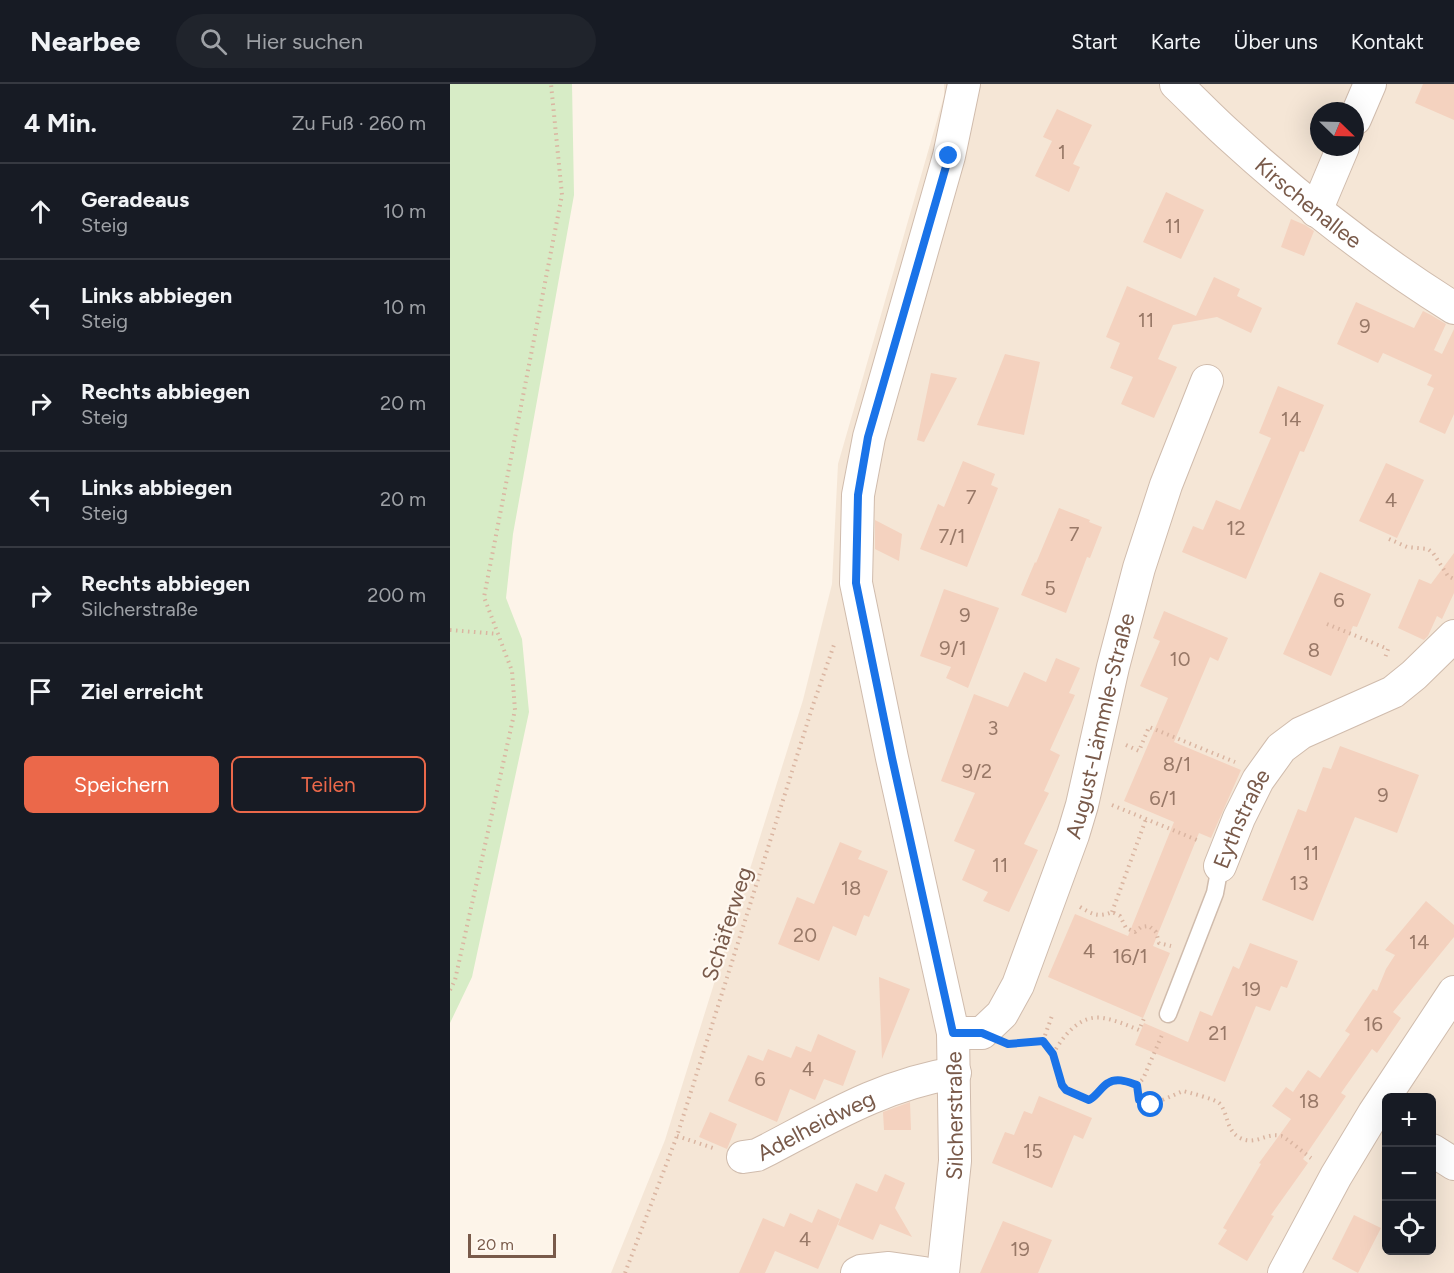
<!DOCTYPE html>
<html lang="de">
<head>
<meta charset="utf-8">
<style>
	:root { --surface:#171b24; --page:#20242c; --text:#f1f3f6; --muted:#9ea1a6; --line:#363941; --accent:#eb684a }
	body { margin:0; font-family:Figtree,sans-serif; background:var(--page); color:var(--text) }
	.controls { position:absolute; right:18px; bottom:18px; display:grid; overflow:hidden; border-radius:9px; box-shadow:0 6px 24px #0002 }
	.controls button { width:54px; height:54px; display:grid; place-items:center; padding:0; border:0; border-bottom:2px solid var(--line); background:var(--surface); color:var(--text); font:30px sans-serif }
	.compass { position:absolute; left:860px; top:18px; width:54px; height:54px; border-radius:50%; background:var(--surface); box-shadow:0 6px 24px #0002; rotate:113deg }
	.scale { position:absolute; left:18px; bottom:15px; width:88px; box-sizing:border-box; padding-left:6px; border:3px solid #795a4a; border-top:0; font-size:16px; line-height:21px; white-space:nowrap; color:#795a4a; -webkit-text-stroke:4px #fff8f0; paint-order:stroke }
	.stop { position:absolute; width:18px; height:18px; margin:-14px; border:4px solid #1a73e8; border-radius:50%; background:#fff }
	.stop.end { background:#1a73e8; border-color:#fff; box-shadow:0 2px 6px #0008 }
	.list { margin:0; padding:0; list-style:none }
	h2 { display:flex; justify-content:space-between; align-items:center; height:78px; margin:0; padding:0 24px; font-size:26px }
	h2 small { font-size:20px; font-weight:400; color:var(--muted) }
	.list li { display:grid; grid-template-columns:39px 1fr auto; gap:18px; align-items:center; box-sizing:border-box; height:96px; padding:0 24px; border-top:2px solid var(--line) }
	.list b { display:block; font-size:22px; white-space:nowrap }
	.list p { margin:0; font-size:20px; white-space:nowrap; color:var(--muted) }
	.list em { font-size:20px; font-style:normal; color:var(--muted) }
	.actions { display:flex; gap:12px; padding:18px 24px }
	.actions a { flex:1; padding:14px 0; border:2px solid var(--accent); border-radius:9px; text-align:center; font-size:21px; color:var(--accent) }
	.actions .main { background:var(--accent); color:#fff }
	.icon { flex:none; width:33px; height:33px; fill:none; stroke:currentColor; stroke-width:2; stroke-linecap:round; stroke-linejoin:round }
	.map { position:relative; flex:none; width:1004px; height:1189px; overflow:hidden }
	header { display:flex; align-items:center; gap:36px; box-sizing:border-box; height:84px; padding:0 30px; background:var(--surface); border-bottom:2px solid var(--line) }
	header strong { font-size:28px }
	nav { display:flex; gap:33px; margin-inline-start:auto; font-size:21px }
	.search { width:420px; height:54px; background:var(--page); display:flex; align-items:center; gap:15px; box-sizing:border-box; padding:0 21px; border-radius:33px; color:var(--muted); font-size:22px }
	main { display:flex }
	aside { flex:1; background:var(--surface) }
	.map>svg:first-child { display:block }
	.residential { fill:#f5e6d6; fill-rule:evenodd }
	.green { fill:#d7ecc6 }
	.building { fill:#f4d2bf }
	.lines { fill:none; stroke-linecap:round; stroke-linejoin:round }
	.lane-casing { stroke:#d0bcad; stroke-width:19 }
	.street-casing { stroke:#d0bcad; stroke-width:34 }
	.path { stroke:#dab5a1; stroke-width:4; stroke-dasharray:1.5 4.5; stroke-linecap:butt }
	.lane { stroke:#fff; stroke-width:16 }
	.street { stroke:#fff; stroke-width:32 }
	.route { stroke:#1a73e8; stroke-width:8 }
	.labels { text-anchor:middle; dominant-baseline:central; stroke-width:4.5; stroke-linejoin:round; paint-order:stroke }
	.number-label { font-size:20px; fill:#987867 }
	.street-label { font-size:22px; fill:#795a4a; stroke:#fff8f0 }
</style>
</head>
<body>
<header>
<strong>Nearbee</strong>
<div class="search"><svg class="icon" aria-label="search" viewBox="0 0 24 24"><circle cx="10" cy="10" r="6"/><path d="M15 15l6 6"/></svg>Hier suchen</div>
<nav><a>Start</a><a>Karte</a><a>Über uns</a><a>Kontakt</a></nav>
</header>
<main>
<aside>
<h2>4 Min.<small>Zu Fuß · 260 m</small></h2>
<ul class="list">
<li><svg class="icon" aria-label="ahead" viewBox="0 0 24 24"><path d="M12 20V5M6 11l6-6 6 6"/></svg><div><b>Geradeaus</b><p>Steig</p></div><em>10 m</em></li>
<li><svg class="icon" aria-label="left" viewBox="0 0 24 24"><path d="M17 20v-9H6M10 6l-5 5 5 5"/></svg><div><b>Links abbiegen</b><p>Steig</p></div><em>10 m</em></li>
<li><svg class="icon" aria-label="right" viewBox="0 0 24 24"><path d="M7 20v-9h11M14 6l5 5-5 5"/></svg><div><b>Rechts abbiegen</b><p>Steig</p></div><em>20 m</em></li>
<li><svg class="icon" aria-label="left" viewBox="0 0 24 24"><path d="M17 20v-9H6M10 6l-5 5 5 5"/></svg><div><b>Links abbiegen</b><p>Steig</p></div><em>20 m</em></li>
<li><svg class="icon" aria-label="right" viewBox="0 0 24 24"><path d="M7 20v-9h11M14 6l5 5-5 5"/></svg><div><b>Rechts abbiegen</b><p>Silcherstraße</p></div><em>200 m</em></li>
<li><svg class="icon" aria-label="arrive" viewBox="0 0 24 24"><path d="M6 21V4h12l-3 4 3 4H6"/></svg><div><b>Ziel erreicht</b></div></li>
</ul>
<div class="actions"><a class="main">Speichern</a><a>Teilen</a></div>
</aside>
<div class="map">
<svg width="1004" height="1189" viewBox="0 0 1004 1189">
	<rect width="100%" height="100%" fill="#fdf4e9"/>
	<path class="residential" d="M 494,0 L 1004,0 L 1004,1189 L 161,1189 L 215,1056 L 353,616 L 382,500 L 388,380 L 494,12 ZM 869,27 L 905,27 L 905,63 L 869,63 ZM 936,1014 L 982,1014 L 982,1166 L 936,1166 Z"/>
	<path class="green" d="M 0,0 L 122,0 L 124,111 L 63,450 L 56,514 L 72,555 L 79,628 L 22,893 L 0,939 Z"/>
	<path class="building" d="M 973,0 L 1004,0 L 1004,36 L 965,19 Z
		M 607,25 L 642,41 L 623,80 L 630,83 L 619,108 L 585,92 L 602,57 L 593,53 Z
		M 716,108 L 754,126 L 731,175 L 693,158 Z
		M 841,135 L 855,141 L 864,147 L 854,172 L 831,163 Z
		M 764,193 L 790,205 L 787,212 L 812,224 L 801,249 L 767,233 L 723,241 L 708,275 L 727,283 L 704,334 L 671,320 L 683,293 L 660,284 L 670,259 L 656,253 L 677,202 L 746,232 Z
		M 906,218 L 964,244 L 973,227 L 981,231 L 996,240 L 984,266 L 992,270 L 1004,245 L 1004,330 L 995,350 L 969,338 L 984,304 L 977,301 L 982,291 L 933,269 L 928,279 L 887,260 Z
		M 555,270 L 590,278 L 574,351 L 527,341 Z
		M 481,289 L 507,294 L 474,358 L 467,356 Z
		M 828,302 L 874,321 L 854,368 L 850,367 L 796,495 L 732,468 L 743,442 L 753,446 L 766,416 L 790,426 L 821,354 L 809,349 Z
		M 513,377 L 545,390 L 541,401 L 548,404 L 517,483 L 470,465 L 488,420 L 494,423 Z
		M 936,379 L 974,396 L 947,454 L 909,437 Z
		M 609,424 L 640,436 L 639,438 L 652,443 L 640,474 L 637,473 L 616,529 L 571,511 L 585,478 L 586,479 Z
		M 425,436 L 452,450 L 449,477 L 425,465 Z
		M 1004,469 L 1004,509 L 992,535 L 987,532 L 978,552 L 974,556 L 948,544 L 969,495 L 981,500 Z
		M 870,488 L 921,510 L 907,543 L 903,542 L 881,592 L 833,570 Z
		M 494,505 L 549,524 L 518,604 L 496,594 L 501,583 L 470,572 Z
		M 714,527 L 778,554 L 768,577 L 760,573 L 724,658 L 791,686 L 761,754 L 749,749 L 703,862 L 720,869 L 693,934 L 598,893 L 625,830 L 678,852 L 724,738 L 674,717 L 718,614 L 690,602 L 710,557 L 703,554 Z
		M 606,574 L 630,584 L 619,609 L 625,611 L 600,666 L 610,671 L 594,707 L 599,709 L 574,760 L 588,766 L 559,828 L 533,817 L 538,808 L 512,796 L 525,766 L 504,757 L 525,709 L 491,697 L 524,610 L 558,623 L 574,588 L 596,598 Z
		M 890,662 L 969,691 L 947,749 L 905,733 L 863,837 L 812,816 L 848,725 L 856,728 L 873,683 L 881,685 Z
		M 390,758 L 412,767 L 408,775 L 438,787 L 419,833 L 414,831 L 406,852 L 383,842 L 369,877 L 328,860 L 347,813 L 364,820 Z
		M 976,817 L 1004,841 L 1004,853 L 943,928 L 951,934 L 927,969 L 922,965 L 891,1009 L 896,1012 L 853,1075 L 858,1079 L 821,1131 L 824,1132 L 797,1177 L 768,1160 L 777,1146 L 773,1144 L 811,1080 L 809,1079 L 841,1035 L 822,1022 L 836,1003 L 843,1008 L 858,986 L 870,994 L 900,950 L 895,947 L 923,905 L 927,907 L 936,885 L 945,871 L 935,866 Z
		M 800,859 L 848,877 L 837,904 L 831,902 L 820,927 L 806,922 L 775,998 L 685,961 L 694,939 L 738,958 L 750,927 L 762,932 L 783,882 L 789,885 Z
		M 429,893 L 460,905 L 432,975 Z
		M 368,950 L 406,967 L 393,1002 L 374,995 L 365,1016 L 340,1005 L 327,1038 L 278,1017 L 298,971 L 313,977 L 318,965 L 341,974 L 346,962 L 361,968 Z
		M 589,1012 L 642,1034 L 633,1055 L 624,1051 L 602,1104 L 542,1079 L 555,1048 L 564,1051 L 574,1027 L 582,1030 Z
		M 460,1018 L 461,1046 L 434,1046 L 433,1028 Z
		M 260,1028 L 287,1040 L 277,1065 L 249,1053 Z
		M 435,1090 L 455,1099 L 445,1124 L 462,1153 L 430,1140 L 423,1156 L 388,1141 L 406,1099 L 427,1108 Z
		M 368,1125 L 390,1135 L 368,1185 L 325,1167 L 315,1189 L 289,1189 L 313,1134 L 334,1143 L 340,1129 L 362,1139 Z
		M 904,1131 L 931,1144 L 908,1189 L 882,1175 Z
		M 553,1137 L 602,1156 L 588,1189 L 530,1189 Z"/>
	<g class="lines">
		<g class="lane-casing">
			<path id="lane" d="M 718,930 L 765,809 L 770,782"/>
		</g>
		<g class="street-casing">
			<g id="street">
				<path id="s1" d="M 726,0 C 744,17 761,35 779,51 C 849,115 924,174 1004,224"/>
				<path d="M 905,35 L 920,0"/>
				<path d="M 866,127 L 893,63"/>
				<path id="s2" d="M 770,782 L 789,734 L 808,696 L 831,664 L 851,649 L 943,608 L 964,591 L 1004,552"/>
				<path id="s3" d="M 503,949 L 532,949 L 552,930 L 568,901 L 623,751 L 632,721 L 663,583 L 689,484 L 716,401 L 757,297"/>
				<path d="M 982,1066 L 1004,1080"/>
				<path id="s4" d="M 293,1073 L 307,1071 L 319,1065 C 380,1033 435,1000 505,989"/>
				<path d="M 407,1189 L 411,1187 L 439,1184 L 474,1189"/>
				<path id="s5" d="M 493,1189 L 505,1077 L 503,949 L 442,674 L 406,499 L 408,411 L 419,353 L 499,72 L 514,0"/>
				<path d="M 834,1189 L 886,1092 L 924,1029 L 1004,908"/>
			</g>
		</g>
		<path class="path" d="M 939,455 L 957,463 L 978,465 L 983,469 L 998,492 L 1004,495
			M 877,540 L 938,565 L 935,574
			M 0,546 L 48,550
			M 676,661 L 689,667 L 699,643 L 785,678
			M 662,721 L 747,756
			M 630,823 C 642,830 648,834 662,828 L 670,832 L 676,844 L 685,848 L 691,843 L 699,842 L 706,848 L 709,859 L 721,862
			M 662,828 L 696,735
			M 0,906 L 5,896 L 65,626 L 62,587 L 34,513 L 112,111 L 101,0
			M 593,957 L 603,929
			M 566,959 L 593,957 L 603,970 L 612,1001 L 616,1007 L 639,1016 C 647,1012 651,1003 658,999 C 667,994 678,999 687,1001 L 689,1016 L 701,1021 L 733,1007 C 741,1009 764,1015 769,1019 C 779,1029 775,1046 790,1054 C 806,1062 816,1048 831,1052 C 837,1054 854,1069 861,1074
			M 603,970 C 613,952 630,930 653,934 C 665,936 677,941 689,946 L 695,932
			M 687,1001 L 693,995 L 712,951
			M 227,1052 L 266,1065
			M 175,1189 L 227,1052 L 363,621 L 385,558"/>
		<use href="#lane" class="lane"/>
		<use href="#street" class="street"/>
	</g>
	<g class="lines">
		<path class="route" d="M 499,72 L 418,353 L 408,411 L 406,499 L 442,674 L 503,949 L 532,949 L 558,960 L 593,957 L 603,970 L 612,1001 L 616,1006 L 639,1016 C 647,1012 651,1003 658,999 C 667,993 678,998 687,1001 L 689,1016 L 701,1021"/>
	</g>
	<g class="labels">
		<g class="number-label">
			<text x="612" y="68">1</text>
			<text x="723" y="142">11</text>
			<text x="696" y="236">11</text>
			<text x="915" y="242">9</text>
			<text x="841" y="335">14</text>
			<text x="521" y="413">7</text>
			<text x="941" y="416">4</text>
			<text x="786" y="444">12</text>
			<text x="624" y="450">7</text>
			<text x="502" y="452">7/1</text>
			<text x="600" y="504">5</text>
			<text x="889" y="516">6</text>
			<text x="515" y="531">9</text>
			<text x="503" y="564">9/1</text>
			<text x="864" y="566">8</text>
			<text x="730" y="575">10</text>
			<text x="543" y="644">3</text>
			<text x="727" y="680">8/1</text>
			<text x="527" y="687">9/2</text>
			<text x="933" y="711">9</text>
			<text x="713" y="714">6/1</text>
			<text x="861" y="769">11</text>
			<text x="550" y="781">11</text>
			<text x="849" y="799">13</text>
			<text x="401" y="804">18</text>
			<text x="355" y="851">20</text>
			<text x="969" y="858">14</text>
			<text x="639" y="867">4</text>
			<text x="680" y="872">16/1</text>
			<text x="801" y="905">19</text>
			<text x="923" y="940">16</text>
			<text x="768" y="949">21</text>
			<text x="358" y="985">4</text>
			<text x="310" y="995">6</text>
			<text x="859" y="1017">18</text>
			<text x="583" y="1067">15</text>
			<text x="355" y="1155">4</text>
			<text x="570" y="1165">19</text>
		</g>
		<g class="street-label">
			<text stroke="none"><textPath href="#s1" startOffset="178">Kirschenallee</textPath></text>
			<text stroke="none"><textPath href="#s3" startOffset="362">August-Lämmle-Straße</textPath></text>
			<text stroke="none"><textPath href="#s2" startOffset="52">Eythstraße</textPath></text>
			<text transform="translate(277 840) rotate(-72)">Schäferweg</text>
			<text stroke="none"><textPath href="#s5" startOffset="158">Silcherstraße</textPath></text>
			<text stroke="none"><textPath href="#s4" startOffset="80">Adelheidweg</textPath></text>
		</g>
	</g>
</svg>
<div class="controls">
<button>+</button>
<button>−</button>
<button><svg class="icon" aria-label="locate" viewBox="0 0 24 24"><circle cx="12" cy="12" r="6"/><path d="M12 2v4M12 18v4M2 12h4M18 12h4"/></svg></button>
</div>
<svg class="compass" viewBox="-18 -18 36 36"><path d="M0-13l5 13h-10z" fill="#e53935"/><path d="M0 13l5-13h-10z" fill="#9ea1a6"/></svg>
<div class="scale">20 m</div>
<div class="stop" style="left:701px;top:1021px"></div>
<div class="stop end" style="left:499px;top:72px"></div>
</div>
</main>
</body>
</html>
